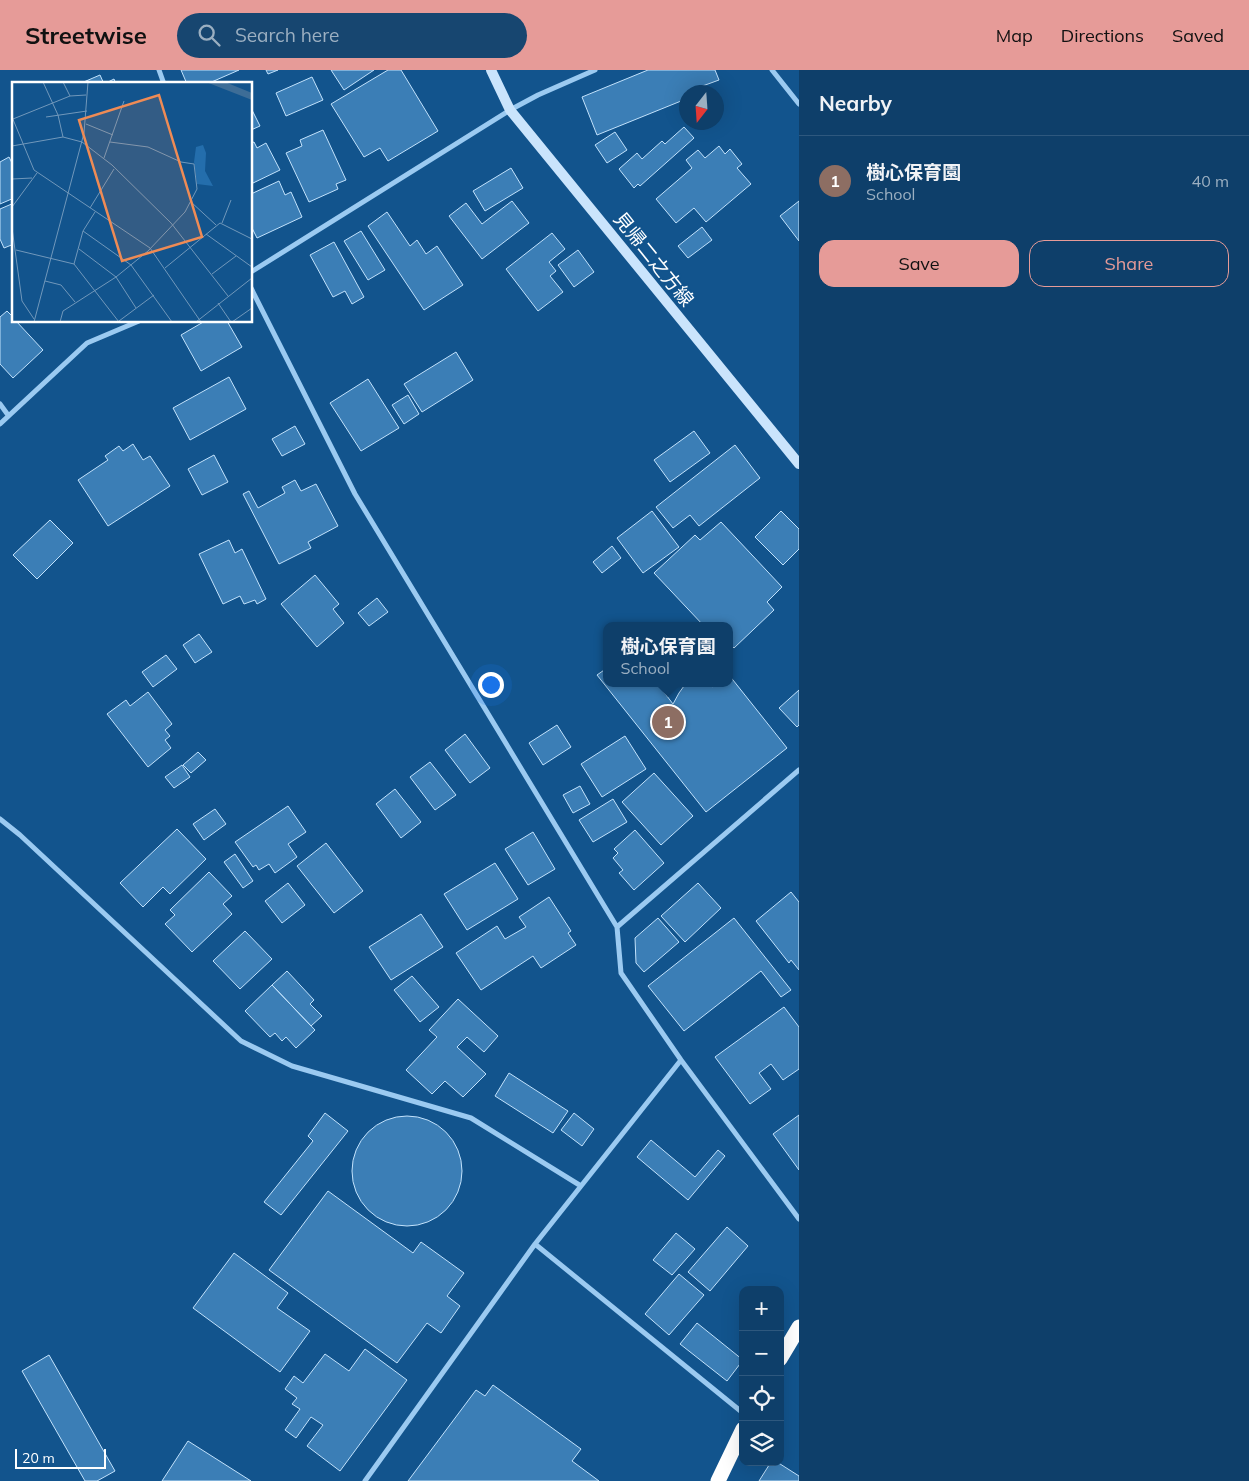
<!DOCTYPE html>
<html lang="en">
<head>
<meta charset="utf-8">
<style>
	:root { --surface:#0e3f6a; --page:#174670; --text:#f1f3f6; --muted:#9bafc1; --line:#2e587e; --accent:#e69b98 }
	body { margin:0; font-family:Mulish,"Noto Sans JP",sans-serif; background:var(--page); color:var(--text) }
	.controls { position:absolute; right:15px; bottom:15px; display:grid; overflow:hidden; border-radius:10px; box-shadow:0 5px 20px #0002 }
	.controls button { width:45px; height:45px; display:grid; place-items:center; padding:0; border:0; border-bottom:1px solid var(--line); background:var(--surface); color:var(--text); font:25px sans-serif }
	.compass { position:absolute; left:679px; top:15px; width:45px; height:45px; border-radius:50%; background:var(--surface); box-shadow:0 5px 20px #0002; rotate:197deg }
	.scale { position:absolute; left:15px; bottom:12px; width:91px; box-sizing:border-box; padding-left:5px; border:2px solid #fff; border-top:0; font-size:14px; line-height:18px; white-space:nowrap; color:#fff; -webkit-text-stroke:4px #12548d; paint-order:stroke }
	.you { position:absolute; left:490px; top:614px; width:18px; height:18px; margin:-12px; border:4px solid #fff; border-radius:50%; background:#1a73e8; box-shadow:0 0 0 8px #1a73e833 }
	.badge { display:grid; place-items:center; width:32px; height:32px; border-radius:50%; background:var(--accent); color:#fff; font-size:16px; font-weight:700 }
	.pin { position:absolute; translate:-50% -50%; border:2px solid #fff; box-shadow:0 1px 5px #0006 }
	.popup { position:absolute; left:603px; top:552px; width:130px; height:65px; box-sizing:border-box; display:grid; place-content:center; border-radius:10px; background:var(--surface); filter:drop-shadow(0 1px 4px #0005); font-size:16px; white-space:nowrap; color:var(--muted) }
	.popup b { font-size:19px; color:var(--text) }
	.popup::after { content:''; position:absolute; left:50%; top:100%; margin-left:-10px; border:10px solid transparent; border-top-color:var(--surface) }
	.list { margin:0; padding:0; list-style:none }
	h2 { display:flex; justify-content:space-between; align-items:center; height:65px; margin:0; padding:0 20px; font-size:21px }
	h2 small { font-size:16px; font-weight:400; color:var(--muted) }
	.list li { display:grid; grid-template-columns:32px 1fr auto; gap:15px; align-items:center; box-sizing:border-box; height:90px; padding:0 20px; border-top:1px solid var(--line) }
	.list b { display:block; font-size:19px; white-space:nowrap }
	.list p { margin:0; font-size:16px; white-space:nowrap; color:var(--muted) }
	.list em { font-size:16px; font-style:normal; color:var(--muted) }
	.actions { display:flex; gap:10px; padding:15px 20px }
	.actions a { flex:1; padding:11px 0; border:1px solid var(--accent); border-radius:15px; text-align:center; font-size:18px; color:var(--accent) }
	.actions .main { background:var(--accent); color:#111 }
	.icon { flex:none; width:28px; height:28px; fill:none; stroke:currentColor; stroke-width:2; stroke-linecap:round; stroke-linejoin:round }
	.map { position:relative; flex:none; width:799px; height:1411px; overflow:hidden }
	header { display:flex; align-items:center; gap:30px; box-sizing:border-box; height:70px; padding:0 25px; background:var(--accent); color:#111 }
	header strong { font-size:24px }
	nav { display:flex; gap:28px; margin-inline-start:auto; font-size:18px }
	.search { width:350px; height:45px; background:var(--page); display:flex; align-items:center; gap:12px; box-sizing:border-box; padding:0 18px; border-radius:28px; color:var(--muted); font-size:19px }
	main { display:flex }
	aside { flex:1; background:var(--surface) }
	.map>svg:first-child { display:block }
	.building { fill:#3b7eb6; stroke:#c2e2fc }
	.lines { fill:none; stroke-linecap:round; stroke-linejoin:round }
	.street { stroke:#9bcaf1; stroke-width:5 }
	.secondary { stroke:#cae4fc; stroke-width:10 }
	.highway { stroke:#fff; stroke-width:15 }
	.labels { text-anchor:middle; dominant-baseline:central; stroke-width:4; stroke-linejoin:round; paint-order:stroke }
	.street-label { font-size:19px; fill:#fff; stroke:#12548d }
	.inset-road { fill:none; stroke:#7198bb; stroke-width:1 }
	.view { fill:#ef8b55; fill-opacity:0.15; stroke:#ef8b55; stroke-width:2.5 }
	.inset-edge { fill:none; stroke:#fff; stroke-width:2.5 }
</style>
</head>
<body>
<header>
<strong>Streetwise</strong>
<div class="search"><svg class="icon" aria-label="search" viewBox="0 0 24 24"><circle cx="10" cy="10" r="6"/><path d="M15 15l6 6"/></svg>Search here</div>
<nav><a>Map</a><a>Directions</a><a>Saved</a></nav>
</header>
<main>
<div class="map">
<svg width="799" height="1411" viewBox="0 0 799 1411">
	<rect width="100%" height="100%" fill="#12548d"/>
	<path class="building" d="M 181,0 L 239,0 L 207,14 L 187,14 Z
		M 266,0 L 278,0 L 268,4 Z
		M 331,0 L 374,0 L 344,20 Z
		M 388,0 L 401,0 L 438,61 L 388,91 L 380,78 L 364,87 L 331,34 Z
		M 648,0 L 715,0 L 719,10 L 686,22 L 686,29 L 597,65 L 582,27 Z
		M 100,5 L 104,14 L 114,9 L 116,14 L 79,14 Z
		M 312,7 L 323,30 L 286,46 L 276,23 Z
		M 251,38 L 260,56 L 251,60 Z
		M 684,57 L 694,68 L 640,116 L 638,114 L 634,118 L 619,99 L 637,83 L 642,89 L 662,71 L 665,74 Z
		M 323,60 L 346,110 L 336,114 L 338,119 L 309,132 L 286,83 L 302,76 L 300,70 Z
		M 615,62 L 627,80 L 607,93 L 595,75 Z
		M 254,72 L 257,78 L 266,73 L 280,100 L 251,114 L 251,73 Z
		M 719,76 L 725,84 L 730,79 L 742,94 L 737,98 L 751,114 L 706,152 L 694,138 L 676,153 L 656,129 L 692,98 L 686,90 L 698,80 L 705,88 Z
		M 9,87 L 14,97 L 14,128 L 0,134 L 0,92 Z
		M 511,98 L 523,118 L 485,141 L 473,121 Z
		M 279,111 L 285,125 L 291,122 L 302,147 L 257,168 L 251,156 L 251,124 Z
		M 512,131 L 529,153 L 482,189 L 449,146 L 466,133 L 482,154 Z
		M 799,131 L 799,171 L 780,146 Z
		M 14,133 L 14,174 L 4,178 L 0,169 L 0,139 Z
		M 387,142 L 410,176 L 417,170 L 426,184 L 437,176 L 463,215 L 424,240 L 368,156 Z
		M 702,157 L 712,170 L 688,188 L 678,176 Z
		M 361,161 L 385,200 L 368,210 L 344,171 Z
		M 552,163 L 565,179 L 549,192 L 556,201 L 550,206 L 563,222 L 538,241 L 506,199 Z
		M 334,172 L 364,227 L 352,234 L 345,221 L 333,227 L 310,185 Z
		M 578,180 L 594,202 L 574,217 L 558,195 Z
		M 7,241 L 14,248 L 14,251 L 16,251 L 43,280 L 13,308 L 0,294 L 0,247 Z
		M 205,251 L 227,251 L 242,277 L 201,301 L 181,265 Z
		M 456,282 L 473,310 L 422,342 L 404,314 Z
		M 229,307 L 246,339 L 190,370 L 173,338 Z
		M 368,309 L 399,358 L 361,381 L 330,333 Z
		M 408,325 L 419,344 L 404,354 L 392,335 Z
		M 295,356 L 305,374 L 282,386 L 272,369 Z
		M 694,361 L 710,383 L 670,412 L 654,390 Z
		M 133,374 L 143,390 L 150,386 L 170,416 L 108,456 L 78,410 L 108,390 L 105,386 L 119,376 L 123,381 Z
		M 735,375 L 760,408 L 699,456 L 690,445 L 673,458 L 656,437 Z
		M 214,385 L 228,412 L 202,425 L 188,399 Z
		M 295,410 L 301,421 L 316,414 L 338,456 L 308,472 L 311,478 L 279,494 L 243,424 L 249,421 L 258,438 L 285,423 L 282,417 Z
		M 652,441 L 679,477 L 643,503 L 617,468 Z
		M 781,441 L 799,459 L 799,479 L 783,495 L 755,467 Z
		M 50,450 L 73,473 L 37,509 L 13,485 Z
		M 721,452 L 782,517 L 767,532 L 774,540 L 734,578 L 729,573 L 729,556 L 704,556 L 654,503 L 695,465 L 700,470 Z
		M 229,470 L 235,483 L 242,479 L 266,529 L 257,534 L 255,530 L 244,534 L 240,526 L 223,534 L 199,484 Z
		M 612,476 L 621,488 L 602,503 L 593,492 Z
		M 315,505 L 339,534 L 333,539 L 344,553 L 317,577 L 281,534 Z
		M 377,528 L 388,542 L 369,556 L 358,543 Z
		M 199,564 L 212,582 L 195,593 L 183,575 Z
		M 166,585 L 177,599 L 153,617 L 142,602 Z
		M 607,598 L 607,613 L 657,613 L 673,634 L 679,623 L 684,616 L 689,613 L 708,613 L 713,617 L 717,613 L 729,613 L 729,605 L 787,678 L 706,742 L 597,605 Z
		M 799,620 L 799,655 L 797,657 L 779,638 Z
		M 148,622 L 172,654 L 165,660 L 170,666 L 165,670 L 171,678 L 148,697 L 107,644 L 126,630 L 130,636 Z
		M 557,655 L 571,677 L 543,695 L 529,673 Z
		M 465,664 L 490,698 L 470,713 L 445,680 Z
		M 625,666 L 646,699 L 602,727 L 581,694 Z
		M 198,682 L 206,690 L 191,703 L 183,695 Z
		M 430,692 L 456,725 L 435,740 L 410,707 Z
		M 182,695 L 190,707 L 174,718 L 165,707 Z
		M 654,703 L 693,746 L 661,775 L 622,732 Z
		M 580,716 L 590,734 L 573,743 L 563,725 Z
		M 395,719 L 421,752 L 401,768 L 376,734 Z
		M 613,729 L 627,752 L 593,772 L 579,750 Z
		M 288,736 L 306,762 L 288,774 L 297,787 L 275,803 L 269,794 L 259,800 L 256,795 L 253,797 L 235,772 Z
		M 215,739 L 226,754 L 204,770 L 193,754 Z
		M 177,759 L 206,789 L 170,824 L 163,817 L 143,837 L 120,813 Z
		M 635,760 L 664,793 L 634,820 L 619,803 L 623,800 L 613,788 L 618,783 L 614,779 Z
		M 533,762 L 555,799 L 528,815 L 505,779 Z
		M 326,773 L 363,821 L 334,843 L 297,796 Z
		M 235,784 L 253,811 L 243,818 L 224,792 Z
		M 495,793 L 518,829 L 467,860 L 444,824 Z
		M 209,802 L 232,826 L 223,834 L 232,844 L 192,882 L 165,854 L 175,845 L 170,840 Z
		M 288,813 L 305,835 L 282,853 L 265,831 Z
		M 698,813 L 721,838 L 685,872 L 661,846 Z
		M 791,822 L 799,832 L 799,900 L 791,890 L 789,893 L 756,851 Z
		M 549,827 L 571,861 L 568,863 L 576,875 L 541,898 L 533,886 L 481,920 L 456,883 L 497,856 L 505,869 L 526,857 L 519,847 Z
		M 421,844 L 443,877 L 391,910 L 369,877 Z
		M 658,848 L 679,872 L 644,902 L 636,893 L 635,868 Z
		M 734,848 L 791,920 L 781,927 L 761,901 L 684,961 L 648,916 Z
		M 245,861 L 272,889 L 240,919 L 213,891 Z
		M 287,901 L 314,930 L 310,934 L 322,946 L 311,956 L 272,915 Z
		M 412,906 L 439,937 L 420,952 L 394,920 Z
		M 272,915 L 315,960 L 296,978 L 286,967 L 282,971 L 275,963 L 270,967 L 245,941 Z
		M 458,929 L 498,966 L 484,982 L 467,967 L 457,977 L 486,1004 L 463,1027 L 445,1011 L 432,1024 L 406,1000 L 437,967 L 429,960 Z
		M 784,937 L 799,957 L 799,999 L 783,1010 L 771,994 L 759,1003 L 771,1019 L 750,1034 L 715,987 Z
		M 509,1003 L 568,1041 L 553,1063 L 495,1026 Z
		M 325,1043 L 348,1061 L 281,1145 L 264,1132 L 313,1071 L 308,1066 Z
		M 574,1043 L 594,1059 L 582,1076 L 561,1060 Z
		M 799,1045 L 799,1100 L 773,1064 Z
		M352 1101a55 55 0 1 1 110 0a55 55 0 1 1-110 0Z
		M 651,1070 L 695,1107 L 718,1080 L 725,1086 L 688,1130 L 637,1087 Z
		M 328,1121 L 413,1183 L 421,1172 L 464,1203 L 447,1226 L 460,1236 L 441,1263 L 427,1253 L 397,1293 L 269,1200 Z
		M 727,1157 L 748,1176 L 710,1221 L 688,1202 Z
		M 676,1163 L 695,1179 L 672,1205 L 653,1190 Z
		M 234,1183 L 288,1223 L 277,1238 L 310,1261 L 280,1302 L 193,1238 Z
		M 679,1204 L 704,1225 L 669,1265 L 645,1244 Z
		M 697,1253 L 743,1290 L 727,1311 L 680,1274 Z
		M 365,1279 L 407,1310 L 340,1401 L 307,1376 L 323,1355 L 311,1347 L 296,1368 L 285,1360 L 300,1339 L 292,1334 L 297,1328 L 285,1319 L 294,1306 L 303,1313 L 325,1284 L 349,1301 Z
		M 49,1285 L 115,1401 L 97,1411 L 85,1411 L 22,1301 Z
		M 493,1315 L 581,1379 L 572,1391 L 599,1411 L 408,1411 L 476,1320 L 485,1326 Z
		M 188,1371 L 251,1411 L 162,1411 Z
		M 771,1392 L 777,1392 L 799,1406 L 799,1411 L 759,1411 Z"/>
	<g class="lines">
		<path class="street" d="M 159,0 L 164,14
			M 772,0 L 799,34
			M 251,202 L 510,40 L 538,25 L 595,0
			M 251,218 L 355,424 L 617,857 L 621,903 L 681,990 L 799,1149
			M 0,334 L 8,345
			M 0,354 L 87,273 L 139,251
			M 0,749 L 20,765 L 241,971 L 292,996 L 471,1048 L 581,1116
			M 617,857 L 799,700
			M 535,1174 L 743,1343
			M 365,1411 L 535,1174 L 681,990"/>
		<path class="secondary" d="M 491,0 L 510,40 L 799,394"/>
		<path class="highway" d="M 780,1289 L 799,1257
			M 718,1411 L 743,1359"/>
	</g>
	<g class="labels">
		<g class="street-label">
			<text transform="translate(654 189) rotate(51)">見帰二之方線</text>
		</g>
	</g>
	<g transform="translate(12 12)">
		<rect width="240" height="240" fill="#12548d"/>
		<path d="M 191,63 L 194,71 L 193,89 L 201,104 L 185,102 L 182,80 L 184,65 Z" fill="#246eac"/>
		<path d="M 194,0 L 213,0 L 240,11 L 240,18 Z" fill="#3d6d97"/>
		<path class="inset-road" d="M 31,0 L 46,33 L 51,55M 51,0 L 58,14M 0,35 L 22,88 L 138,166 L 189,240M 34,35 L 75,29M 1,37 L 58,14 L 74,13M 74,42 L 101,53M 0,64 L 51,55 L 70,60 L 100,83 L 159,141 L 216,214M 92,76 L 112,19M 0,97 L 20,96M 179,120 L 204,143M 0,125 L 25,91M 78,126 L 102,87M 210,141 L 219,118M 0,146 L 10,219 L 22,237M 71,149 L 83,130M 194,152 L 240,185M 67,167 L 104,195 L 124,226M 4,168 L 62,182 L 107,240M 62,182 L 71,149 L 119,183 L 160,240M 153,186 L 208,141 L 240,157M 200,192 L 224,174M 33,199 L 49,203 L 63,220M 206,221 L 219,240M 107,239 L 142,213M 22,240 L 72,51 L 76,0M 48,240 L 51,229 L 104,195 L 136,169 L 173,130 L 185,107 L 182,82 L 169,80 L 136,65 L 98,60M 184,240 L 240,196M 220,240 L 240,226"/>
		<path class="view" d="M 147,13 L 190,155 L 110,179 L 67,38 Z"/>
		<rect width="240" height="240" class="inset-edge"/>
	</g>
</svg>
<div class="controls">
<button>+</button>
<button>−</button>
<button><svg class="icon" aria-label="locate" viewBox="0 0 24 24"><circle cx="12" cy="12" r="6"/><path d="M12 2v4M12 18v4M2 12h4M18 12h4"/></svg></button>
<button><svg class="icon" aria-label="layers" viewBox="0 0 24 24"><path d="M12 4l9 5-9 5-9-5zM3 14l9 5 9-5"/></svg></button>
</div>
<svg class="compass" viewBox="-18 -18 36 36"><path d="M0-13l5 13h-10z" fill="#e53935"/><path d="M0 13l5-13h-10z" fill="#9bafc1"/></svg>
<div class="scale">20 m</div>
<div class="you"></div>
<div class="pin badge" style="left:668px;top:652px;background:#8d6e63">1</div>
<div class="popup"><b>樹心保育園</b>School</div>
</div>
<aside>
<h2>Nearby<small></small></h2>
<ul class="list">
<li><span class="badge" style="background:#8d6e63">1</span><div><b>樹心保育園</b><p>School</p></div><em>40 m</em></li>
</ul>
<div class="actions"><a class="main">Save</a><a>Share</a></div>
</aside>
</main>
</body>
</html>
